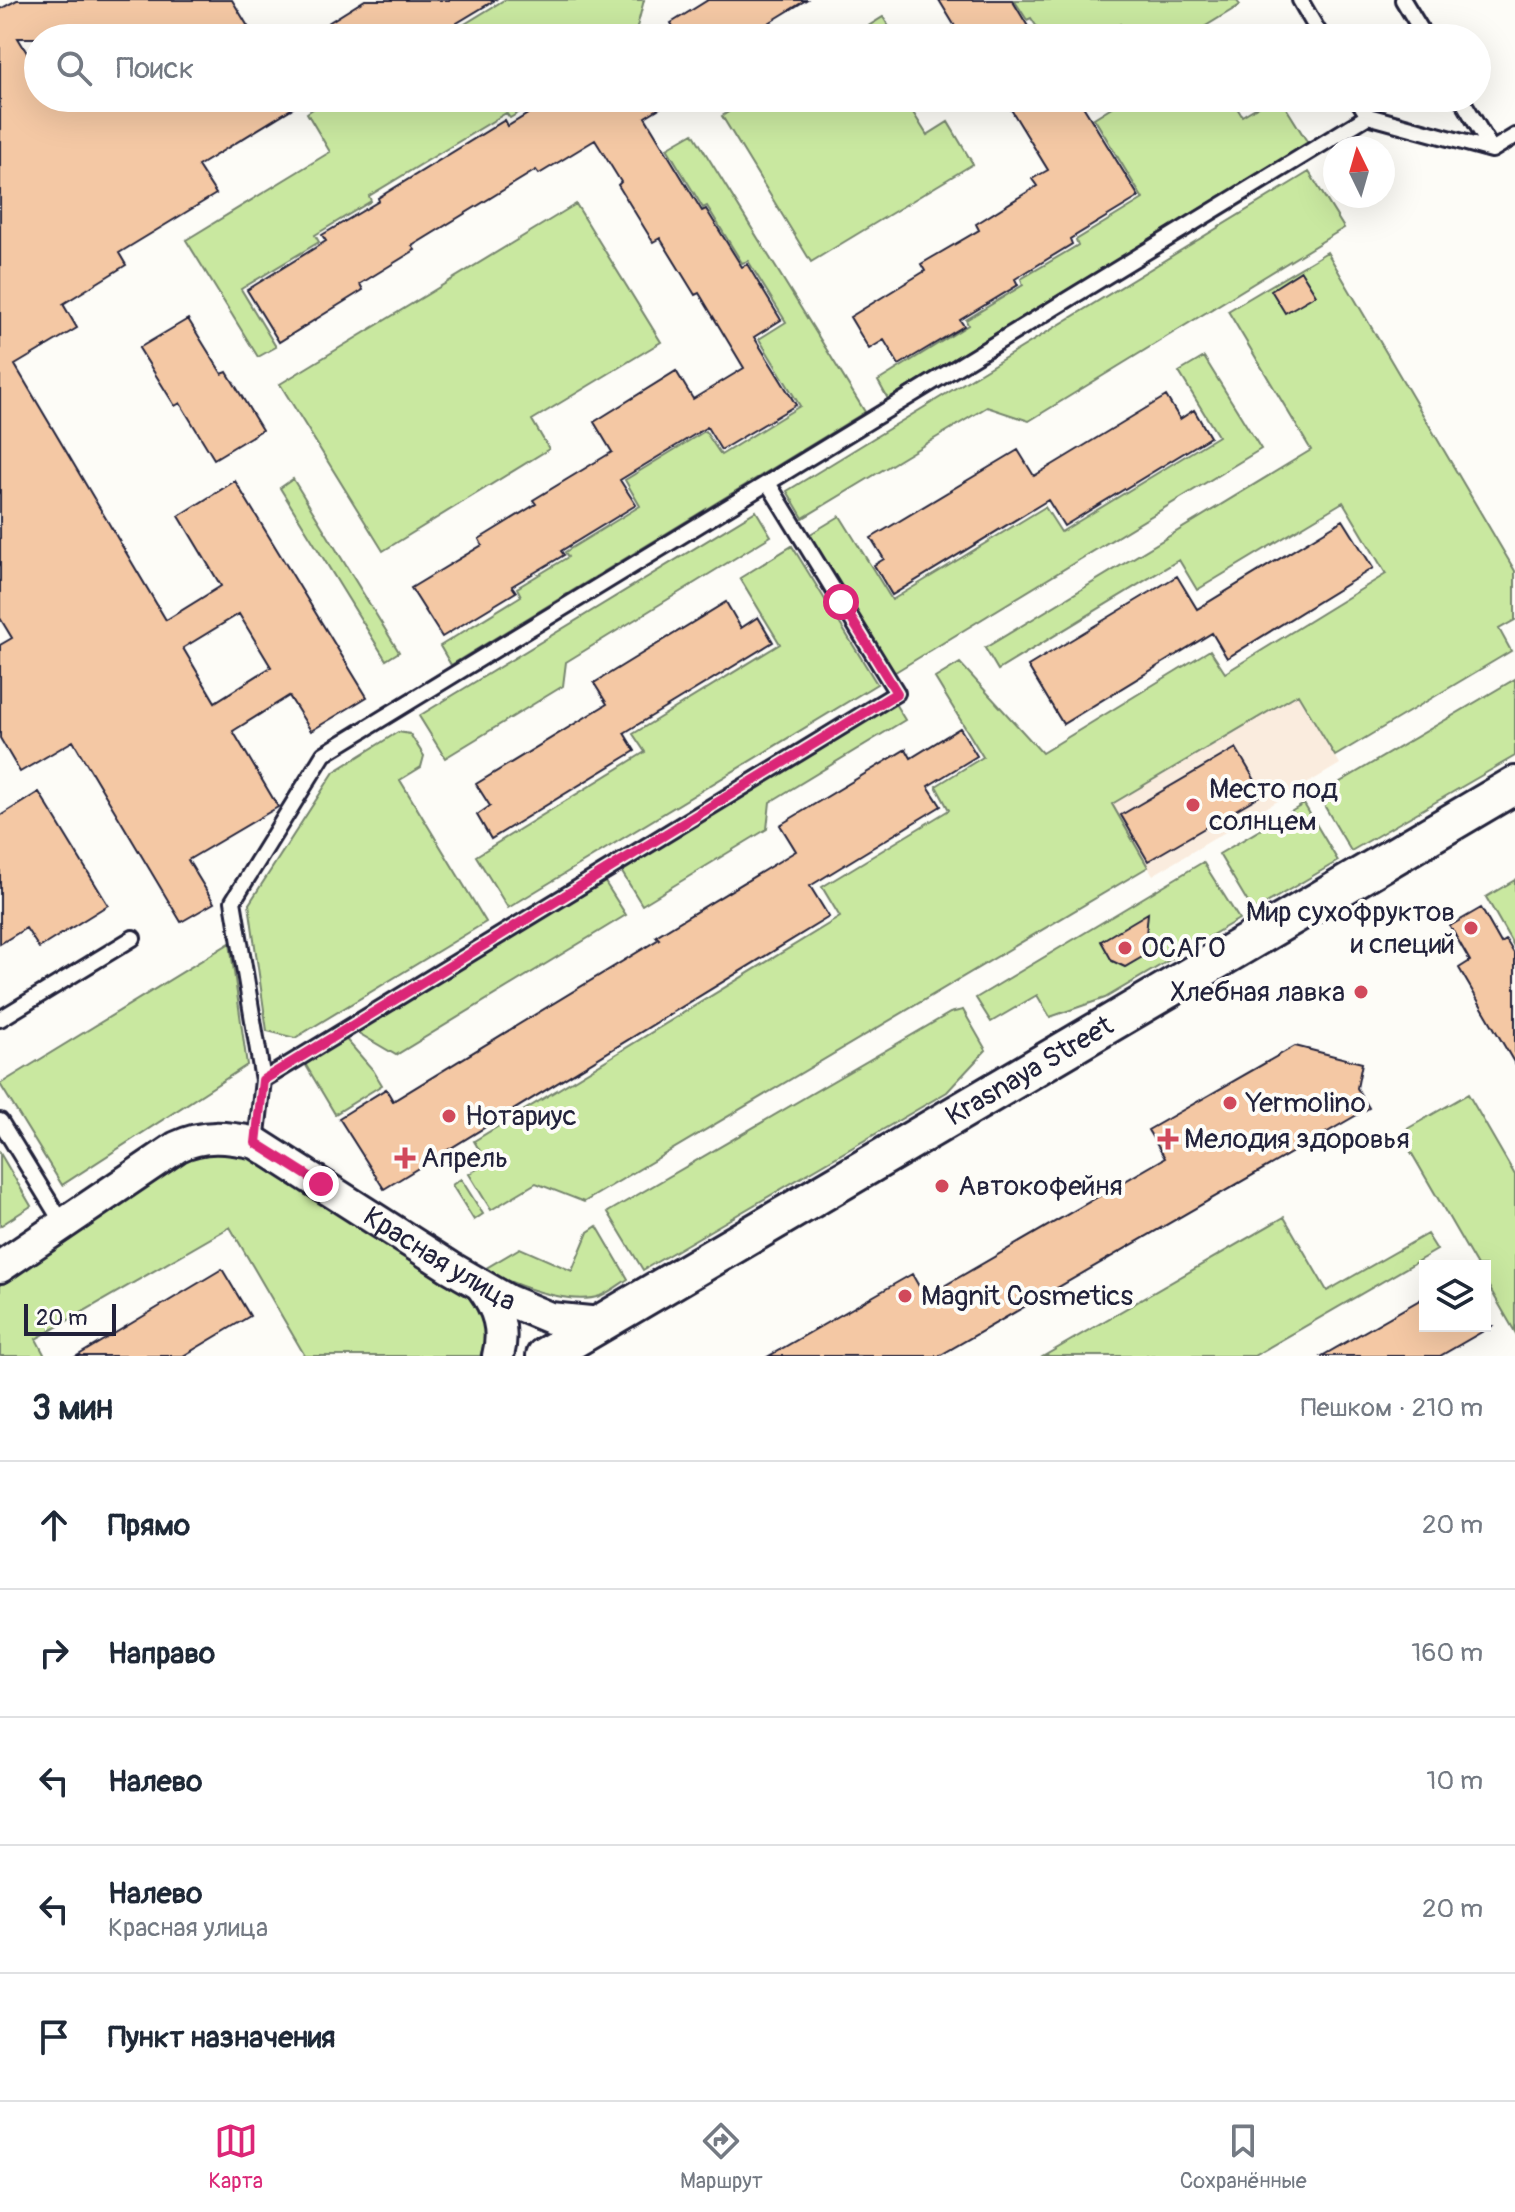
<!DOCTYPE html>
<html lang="ru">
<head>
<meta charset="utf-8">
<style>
	:root { --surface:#fff; --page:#f2f2f3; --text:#1f2937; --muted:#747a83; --line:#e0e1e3; --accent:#db2777 }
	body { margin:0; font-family:Pangolin,sans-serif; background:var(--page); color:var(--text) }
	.controls { position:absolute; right:24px; bottom:24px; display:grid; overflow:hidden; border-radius:0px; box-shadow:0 8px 32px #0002 }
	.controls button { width:72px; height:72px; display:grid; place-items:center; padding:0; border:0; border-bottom:2px solid var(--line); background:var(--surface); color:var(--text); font:40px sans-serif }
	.compass { position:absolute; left:1323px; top:136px; width:72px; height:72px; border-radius:50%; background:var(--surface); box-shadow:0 8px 32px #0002; rotate:355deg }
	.scale { position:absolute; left:24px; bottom:20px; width:92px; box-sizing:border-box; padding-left:8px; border:4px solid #22223b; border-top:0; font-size:22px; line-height:28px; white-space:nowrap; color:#22223b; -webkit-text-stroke:6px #fdfcf7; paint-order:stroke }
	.stop { position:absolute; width:24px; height:24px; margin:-18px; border:6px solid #db2777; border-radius:50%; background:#fff }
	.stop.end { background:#db2777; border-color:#fff; box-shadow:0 2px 8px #0008 }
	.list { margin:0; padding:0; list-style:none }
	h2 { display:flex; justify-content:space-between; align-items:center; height:104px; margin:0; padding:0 32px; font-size:34px }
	h2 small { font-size:26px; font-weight:400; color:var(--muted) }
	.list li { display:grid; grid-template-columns:52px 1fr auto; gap:24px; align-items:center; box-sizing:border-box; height:128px; padding:0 32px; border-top:2px solid var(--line) }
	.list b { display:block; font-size:30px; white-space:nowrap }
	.list p { margin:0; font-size:26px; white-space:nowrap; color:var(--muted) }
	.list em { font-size:26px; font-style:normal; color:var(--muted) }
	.icon { flex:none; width:44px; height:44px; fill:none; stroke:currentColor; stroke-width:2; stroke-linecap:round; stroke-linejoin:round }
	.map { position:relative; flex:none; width:1515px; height:1356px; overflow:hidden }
	.search { position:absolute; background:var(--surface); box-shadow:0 8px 32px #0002; left:24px; right:24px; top:24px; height:88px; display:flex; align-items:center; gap:20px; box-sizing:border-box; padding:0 28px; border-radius:44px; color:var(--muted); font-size:30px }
	.sheet { height:744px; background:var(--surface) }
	nav { display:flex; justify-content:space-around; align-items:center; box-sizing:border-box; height:112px; border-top:2px solid var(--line); background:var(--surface); font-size:22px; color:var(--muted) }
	nav a { display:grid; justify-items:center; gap:4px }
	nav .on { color:var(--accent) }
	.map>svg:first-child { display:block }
	.built { fill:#faecde }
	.green { fill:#c9e8a0; stroke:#76856e; stroke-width:2 }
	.building { fill:#f4c8a4; stroke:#22223b; stroke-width:2; fill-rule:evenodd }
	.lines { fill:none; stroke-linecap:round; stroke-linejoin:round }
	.service-casing { stroke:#22223b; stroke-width:20 }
	.minor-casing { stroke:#22223b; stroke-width:36 }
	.tertiary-casing { stroke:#22223b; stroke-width:42 }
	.service { stroke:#fdfcf7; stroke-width:14 }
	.minor { stroke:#fdfcf7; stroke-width:30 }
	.tertiary { stroke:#fdfcf7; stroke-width:36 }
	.route { stroke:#db2777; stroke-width:10 }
	.poi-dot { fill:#d1495b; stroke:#fdfcf7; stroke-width:3 }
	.labels { text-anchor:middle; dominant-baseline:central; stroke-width:8; stroke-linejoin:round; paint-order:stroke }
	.poi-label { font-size:28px; fill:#22223b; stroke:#fdfcf7; text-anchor:start }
	.street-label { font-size:28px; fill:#22223b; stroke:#fdfcf7 }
</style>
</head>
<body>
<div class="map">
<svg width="1515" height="1356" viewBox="0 0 1515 1356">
	<rect width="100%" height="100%" fill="#fdfcf7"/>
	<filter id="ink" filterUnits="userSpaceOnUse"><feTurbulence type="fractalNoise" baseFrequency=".0125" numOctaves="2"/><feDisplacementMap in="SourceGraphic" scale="16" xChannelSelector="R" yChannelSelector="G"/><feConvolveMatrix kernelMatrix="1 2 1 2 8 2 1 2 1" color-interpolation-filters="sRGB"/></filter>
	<g filter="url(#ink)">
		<path class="built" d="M 1299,694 L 1340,764 L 1153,875 L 1111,805 Z"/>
		<path class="green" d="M 504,0 L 644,0 L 637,27 L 644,38 L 442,38 Z
			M 1014,0 L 1236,0 L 1240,5 L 1186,38 L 1129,38 L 1120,24 L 1097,38 L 1044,38 L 1031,18 L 1027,20 Z
			M 883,17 L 896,38 L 849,38 Z
			M 329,98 L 543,98 L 510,118 L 506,113 L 369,196 L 371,201 L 315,235 L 319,242 L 241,289 L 276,347 L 258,357 L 186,240 L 330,152 L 307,113 Z
			M 751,98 L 904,98 L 927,135 L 948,122 L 973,164 L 811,262 L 722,116 Z
			M 1126,98 L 1231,98 L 1242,116 L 1272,98 L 1280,98 L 1308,143 L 888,399 L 878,381 L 968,325 L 966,320 L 1023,285 L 1021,279 L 1078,245 L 1076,240 L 1143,199 L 1094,118 Z
			M 693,133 L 865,412 L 451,665 L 440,646 L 521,596 L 517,588 L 568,557 L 565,552 L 640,506 L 625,480 L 705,431 L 721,455 L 800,406 L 759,339 L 786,322 L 748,261 L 742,263 L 707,206 L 703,208 L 667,148 Z
			M 1309,172 L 1344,228 L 1029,421 L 987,407 L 803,518 L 787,491 Z
			M 576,204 L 661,342 L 532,420 L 549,449 L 383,551 L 280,384 Z
			M 1327,252 L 1515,571 L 1515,620 L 1499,629 L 1511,651 L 1335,756 L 1298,694 L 1112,804 L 1148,867 L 584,1202 L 536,1183 L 491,1210 L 469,1174 L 487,1163 L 474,1141 L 840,917 L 822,887 L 949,810 L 936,786 L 983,757 L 935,678 L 960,663 L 1042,753 L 1210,650 L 1225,673 L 1386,574 L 1343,502 L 1197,590 L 1179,560 L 998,670 L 985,648 L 1311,450 L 1228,311 Z
			M 1204,357 L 1261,449 L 892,674 L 807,536 L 840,516 L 892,600 L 1045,507 L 1061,532 L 1218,436 L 1179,372 Z
			M 293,479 L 399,652 L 386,660 L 280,488 Z
			M 756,511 L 771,536 L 566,662 L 563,686 L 445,758 L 419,716 Z
			M 792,546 L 877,684 L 508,908 L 476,856 L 645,752 L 633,734 L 780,644 L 740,578 Z
			M 1515,679 L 1515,756 L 1351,851 L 1318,795 Z
			M 894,702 L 905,720 L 770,802 L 767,829 L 642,905 L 620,869 Z
			M 398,732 L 410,734 L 424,756 L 421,767 L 400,780 L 486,922 L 295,1038 L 267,1031 L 249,904 L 334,772 Z
			M 1304,804 L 1338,861 L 1253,911 L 1219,854 Z
			M 1203,862 L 1239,919 L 1105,998 L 1050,1017 L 1037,995 L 991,1022 L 976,998 Z
			M 603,879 L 626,915 L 396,1055 L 355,1031 Z
			M 1515,880 L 1515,948 L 1486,897 Z
			M 230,943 L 247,1065 L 62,1185 L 0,1084 Z
			M 963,1010 L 986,1050 L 947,1092 L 643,1270 L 608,1212 L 950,1013 Z
			M 344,1037 L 373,1070 L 382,1085 L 335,1114 L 304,1062 Z
			M 1468,1094 L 1515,1175 L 1515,1332 L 1485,1280 L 1485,1266 L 1477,1266 L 1400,1133 Z
			M 193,1152 L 249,1154 L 470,1294 C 486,1313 489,1333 480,1356 L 305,1356 L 230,1227 L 36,1339 L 45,1356 L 0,1356 L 0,1283 Z
			M 0,1153 L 31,1206 L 0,1226 Z
			M 461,1179 L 483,1214 L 474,1220 L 452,1185 Z
			M 1284,1217 L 1327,1291 L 1427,1234 L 1437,1250 L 1254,1356 L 1044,1356 Z
			M 597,1226 L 628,1279 C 619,1285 610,1292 600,1296 C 569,1307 511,1283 483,1270 L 520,1248 L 572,1271 L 588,1232 Z"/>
		<path class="building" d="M 17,0 L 232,0 L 255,38 L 18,38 L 38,71 L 38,98 L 309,98 L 198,166 L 216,194 L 119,253 L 126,265 L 63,304 L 77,328 L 15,365 L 166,620 L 221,586 L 179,516 L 235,481 L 367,697 L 311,731 L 289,696 L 233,731 L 278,807 L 188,860 L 214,903 L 181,922 L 73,741 L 20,772 L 0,738 L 0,645 L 12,638 L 0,618 L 0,9 ZM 239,614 L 271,667 L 215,702 L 183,648 Z
			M 365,0 L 495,0 L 432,38 L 304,38 Z
			M 708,0 L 806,0 L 767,24 L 769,28 L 753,38 L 680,38 L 671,23 Z
			M 939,0 L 1012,0 L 1035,38 L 962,38 Z
			M 554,98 L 676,98 L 645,117 L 702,211 L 706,209 L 742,267 L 747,264 L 781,320 L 754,337 L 796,405 L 721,450 L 707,427 L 620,480 L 636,505 L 561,551 L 564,555 L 512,586 L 516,592 L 442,637 L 411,588 L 482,545 L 479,539 L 536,504 L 533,500 L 612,452 L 594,422 L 676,371 L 693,399 L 744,368 L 699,293 L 695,295 L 660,238 L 653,242 L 618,185 L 621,182 L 595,140 L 539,174 L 536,170 L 412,246 L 415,250 L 360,284 L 363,290 L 279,342 L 247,290 L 326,241 L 322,235 L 379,201 L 378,198 L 505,120 L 508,126 Z
			M 1004,98 L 1078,98 L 1139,197 L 1070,239 L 1072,244 L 1015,279 L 1018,285 L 960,320 L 964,326 L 899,365 L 884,340 L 869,349 L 850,317 L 925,271 L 921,264 L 979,230 L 976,224 L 1037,186 L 1032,179 L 1048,170 Z
			M 1301,271 L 1316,295 L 1285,313 L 1271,290 Z
			M 188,319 L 222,374 L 227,372 L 262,430 L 214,459 L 180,403 L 175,406 L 139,348 Z
			M 1166,396 L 1180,419 L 1194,410 L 1210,437 L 1064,526 L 1048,500 L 892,595 L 874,565 L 884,559 L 871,538 L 1018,450 L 1034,476 Z
			M 1343,520 L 1373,568 L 1227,658 L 1212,633 L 1063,724 L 1028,666 L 1177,576 L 1197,609 Z
			M 726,602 L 741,628 L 758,617 L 773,642 L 624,733 L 635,751 L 491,839 L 477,815 L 490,806 L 476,784 L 607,704 L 594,683 Z
			M 960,728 L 977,756 L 928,786 L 941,806 L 810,886 L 829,917 L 384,1189 L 339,1118 L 386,1089 L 393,1101 L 659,939 L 656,936 L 796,851 L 780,825 L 906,749 L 911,758 Z
			M 1236,748 L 1263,794 L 1148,861 L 1121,815 Z
			M 39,792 L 108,905 L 39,948 L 26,928 L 0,944 L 0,816 Z
			M 1481,908 L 1501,943 L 1506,940 L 1515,955 L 1515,1064 L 1459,968 L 1470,961 L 1450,926 Z
			M 1148,913 L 1144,956 L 1125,967 L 1112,961 L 1101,941 Z
			M 1295,1046 L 1362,1063 L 1357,1088 L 1369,1108 L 939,1356 L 769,1356 L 912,1274 L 925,1297 L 1165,1158 L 1148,1130 Z
			M 222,1269 L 250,1316 L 183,1356 L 77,1356 Z
			M 1425,1297 L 1425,1326 L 1492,1326 L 1440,1356 L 1322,1356 Z"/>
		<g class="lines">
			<g class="service-casing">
				<path id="service" d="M 1300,0 L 1322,38
					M 1403,0 L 1426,38
					M 1357,98 L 1368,116 L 1492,150 L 1515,136
					M 1461,98 L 1492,150
					M 0,1019 L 133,938
					M 263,1080 L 897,693 L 768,483
					M 0,1121 L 63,1224
					M 256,1143 L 263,1080 L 233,901 L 324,754 L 1368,116"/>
			</g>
			<g class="minor-casing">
				<g id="minor">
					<path id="s1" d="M 0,1267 L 177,1147 C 203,1134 228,1137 256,1143 L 450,1267 L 507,1300 L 550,1318 L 600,1323"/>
					<path d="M 482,1287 C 498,1309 505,1329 498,1356"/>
				</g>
			</g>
			<g class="tertiary-casing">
				<g id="tertiary">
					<path id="s2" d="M 545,1356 L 1515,785"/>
				</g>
			</g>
			<use href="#service" class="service"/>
			<use href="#minor" class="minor"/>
			<use href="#tertiary" class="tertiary"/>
		</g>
	</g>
	<g class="lines" filter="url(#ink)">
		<path class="route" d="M 321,1184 L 256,1143 L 263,1080 L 897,693 L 841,602"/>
	</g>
	<g class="poi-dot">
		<circle cx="1193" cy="805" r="8"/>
		<circle cx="1471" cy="928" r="8"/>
		<circle cx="1125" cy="948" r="8"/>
		<circle cx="1361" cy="992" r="8"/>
		<circle cx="1230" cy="1103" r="8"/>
		<circle cx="449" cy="1116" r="8"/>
		<path d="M1164 1127h8v8h8v8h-8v8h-8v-8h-8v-8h8z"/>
		<path d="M401 1146h8v8h8v8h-8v8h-8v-8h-8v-8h8z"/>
		<circle cx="942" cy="1186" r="8"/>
		<circle cx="905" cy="1296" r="8"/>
	</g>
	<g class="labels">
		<g class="poi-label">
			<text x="1209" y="789">Место под<tspan x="1209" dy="32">солнцем</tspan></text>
			<text x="1455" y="912" text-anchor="end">Мир сухофруктов<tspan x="1455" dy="32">и специй</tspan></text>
			<text x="1141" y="948">ОСАГО</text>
			<text x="1345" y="992" text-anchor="end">Хлебная лавка</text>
			<text x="1246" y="1103">Yermolino</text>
			<text x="465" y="1116">Нотариус</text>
			<text x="1184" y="1139">Мелодия здоровья</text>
			<text x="421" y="1158">Апрель</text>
			<text x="958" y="1186">Автокофейня</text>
			<text x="921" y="1296">Magnit Cosmetics</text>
		</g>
		<g class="street-label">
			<text stroke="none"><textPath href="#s2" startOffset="562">Krasnaya Street</textPath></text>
			<text stroke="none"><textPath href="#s1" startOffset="512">Красная улица</textPath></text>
		</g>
	</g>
</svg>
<div class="controls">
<button><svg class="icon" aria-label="layers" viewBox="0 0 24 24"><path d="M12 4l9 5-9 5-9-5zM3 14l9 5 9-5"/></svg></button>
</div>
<svg class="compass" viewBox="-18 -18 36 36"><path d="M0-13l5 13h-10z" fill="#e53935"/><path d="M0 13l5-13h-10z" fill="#747a83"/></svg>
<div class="scale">20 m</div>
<div class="stop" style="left:841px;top:602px"></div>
<div class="stop end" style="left:321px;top:1184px"></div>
<div class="search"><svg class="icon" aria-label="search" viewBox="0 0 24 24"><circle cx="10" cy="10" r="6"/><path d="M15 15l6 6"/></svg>Поиск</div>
</div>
<section class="sheet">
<h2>3 мин<small>Пешком · 210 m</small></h2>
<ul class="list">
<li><svg class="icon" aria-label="ahead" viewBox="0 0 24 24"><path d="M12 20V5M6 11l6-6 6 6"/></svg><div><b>Прямо</b></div><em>20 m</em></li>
<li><svg class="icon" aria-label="right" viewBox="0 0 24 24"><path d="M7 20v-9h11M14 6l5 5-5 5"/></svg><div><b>Направо</b></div><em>160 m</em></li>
<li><svg class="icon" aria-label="left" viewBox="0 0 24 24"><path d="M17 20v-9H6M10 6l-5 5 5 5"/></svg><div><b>Налево</b></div><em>10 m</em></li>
<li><svg class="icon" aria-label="left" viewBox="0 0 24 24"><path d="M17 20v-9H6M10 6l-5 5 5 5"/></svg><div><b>Налево</b><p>Красная улица</p></div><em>20 m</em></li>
<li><svg class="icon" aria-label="arrive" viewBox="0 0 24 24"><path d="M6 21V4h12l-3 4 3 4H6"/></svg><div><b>Пункт назначения</b></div></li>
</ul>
</section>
<nav>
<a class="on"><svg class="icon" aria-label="map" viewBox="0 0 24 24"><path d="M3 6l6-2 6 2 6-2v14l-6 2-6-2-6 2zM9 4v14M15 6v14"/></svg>Карта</a>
<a><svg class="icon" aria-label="directions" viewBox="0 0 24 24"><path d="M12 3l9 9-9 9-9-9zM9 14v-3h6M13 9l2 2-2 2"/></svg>Маршрут</a>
<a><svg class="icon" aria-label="saved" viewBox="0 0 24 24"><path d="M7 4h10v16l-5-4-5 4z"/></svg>Сохранённые</a>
</nav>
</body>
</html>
